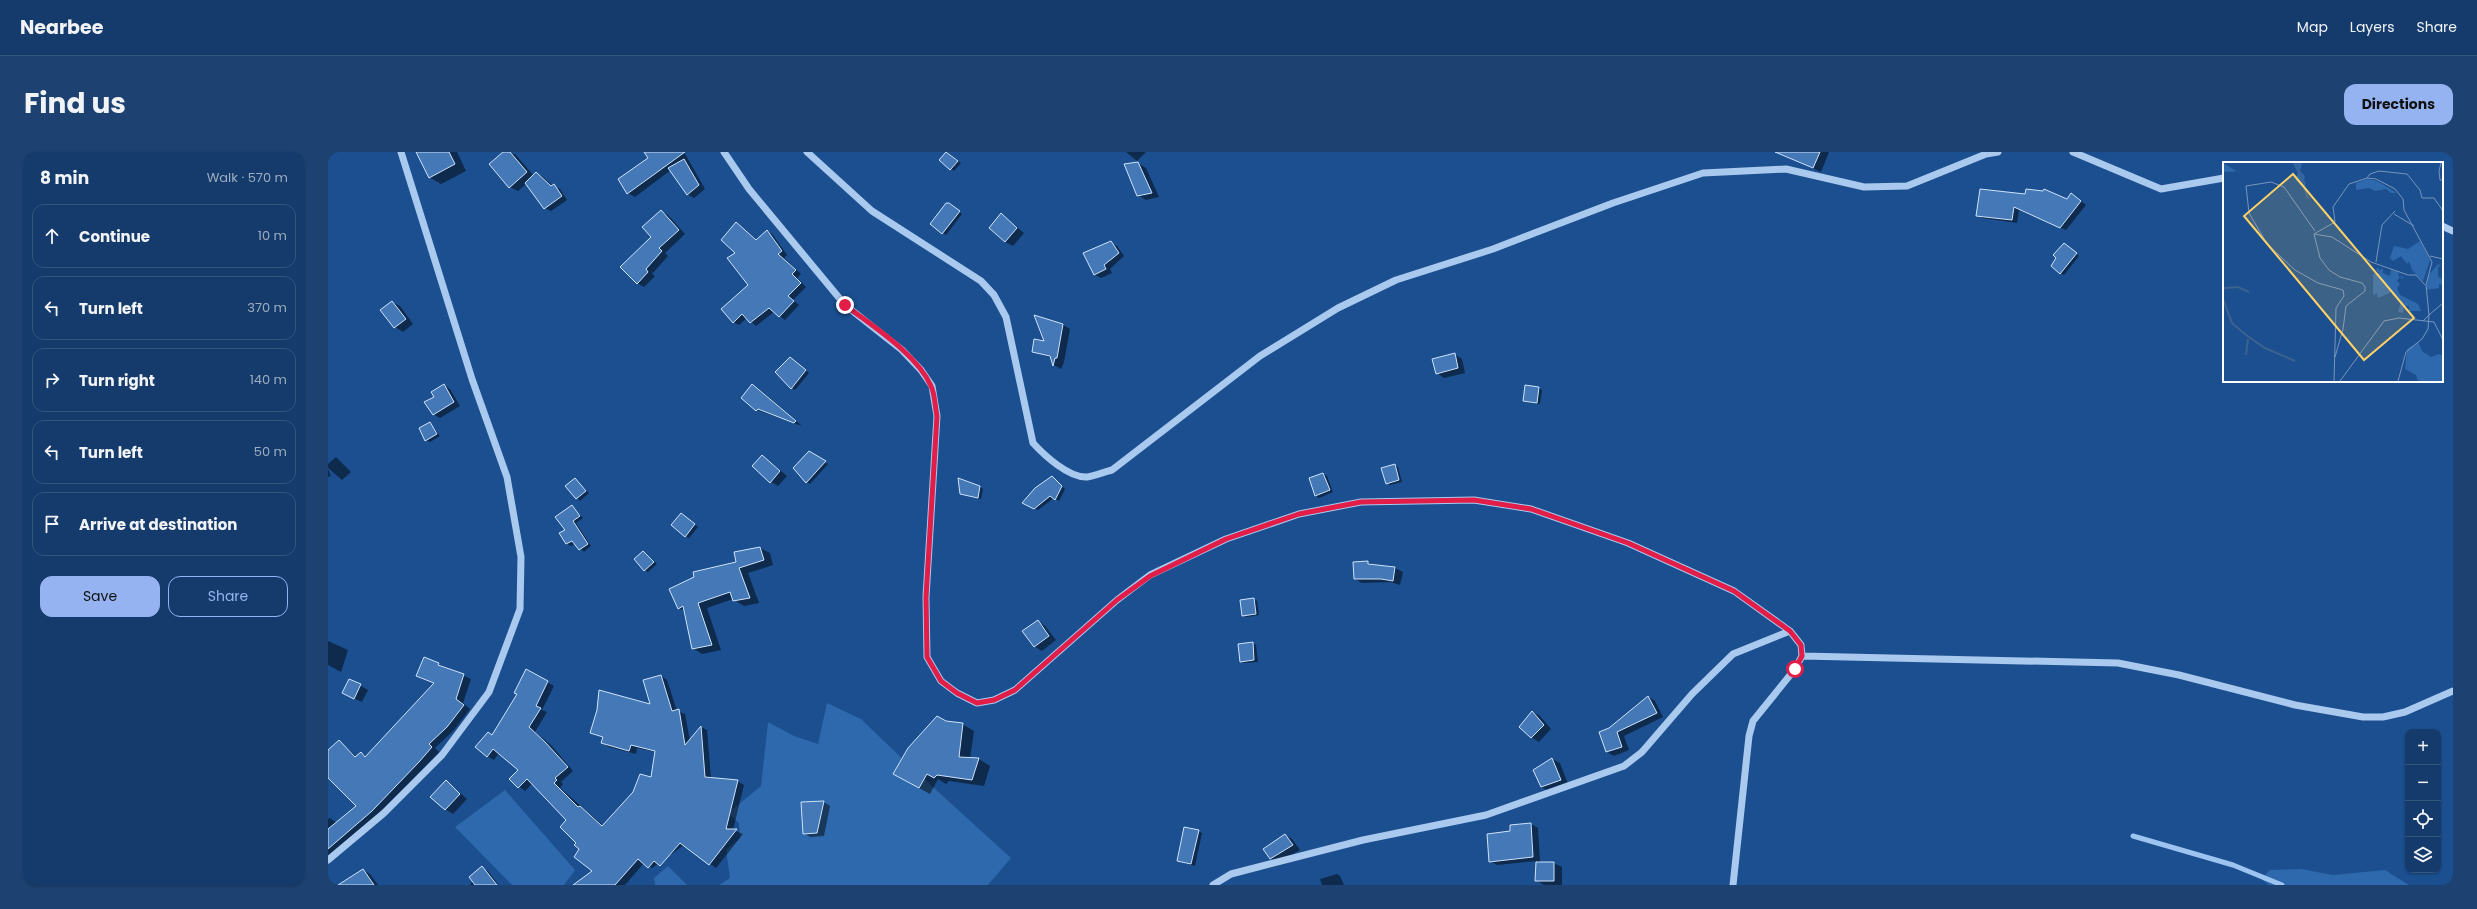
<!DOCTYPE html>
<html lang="en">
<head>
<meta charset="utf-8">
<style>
	:root { --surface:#143b6b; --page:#1d4271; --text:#f1f3f6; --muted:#9dadc1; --line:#33557e; --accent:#95b2f1 }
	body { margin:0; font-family:Poppins,sans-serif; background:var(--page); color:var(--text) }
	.controls { position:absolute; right:12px; bottom:12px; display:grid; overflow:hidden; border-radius:8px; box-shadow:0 1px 3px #0004 }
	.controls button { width:36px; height:36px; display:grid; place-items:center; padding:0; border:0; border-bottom:1px solid var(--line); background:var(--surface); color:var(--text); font:20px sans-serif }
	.stop { position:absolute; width:12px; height:12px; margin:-9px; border:3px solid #e11d48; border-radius:50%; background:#fff }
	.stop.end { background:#e11d48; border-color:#fff; box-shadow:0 1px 4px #0008 }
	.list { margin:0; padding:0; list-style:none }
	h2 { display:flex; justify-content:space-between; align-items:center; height:52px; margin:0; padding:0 16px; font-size:17px }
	h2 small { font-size:13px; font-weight:400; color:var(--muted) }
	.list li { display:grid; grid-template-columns:26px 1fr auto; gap:12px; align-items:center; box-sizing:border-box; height:64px; margin:0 8px 8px; padding:0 8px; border:1px solid var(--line); border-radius:12px }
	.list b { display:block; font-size:15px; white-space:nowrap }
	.list em { font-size:13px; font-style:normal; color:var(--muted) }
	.actions { display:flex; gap:8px; padding:12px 16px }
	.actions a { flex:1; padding:9px 0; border:1px solid var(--accent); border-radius:12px; text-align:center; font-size:14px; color:var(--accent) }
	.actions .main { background:var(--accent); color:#111 }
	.icon { flex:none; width:22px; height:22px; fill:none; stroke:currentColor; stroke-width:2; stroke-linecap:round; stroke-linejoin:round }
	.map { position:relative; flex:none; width:2125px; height:733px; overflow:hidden; border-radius:12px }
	header { display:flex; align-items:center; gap:24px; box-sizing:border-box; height:56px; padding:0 20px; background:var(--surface); border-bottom:1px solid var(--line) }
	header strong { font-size:19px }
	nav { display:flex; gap:22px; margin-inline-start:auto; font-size:14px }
	.intro { display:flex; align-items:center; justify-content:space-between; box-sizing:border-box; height:96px; padding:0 24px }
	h1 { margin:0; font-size:28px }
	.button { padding:10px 18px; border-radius:12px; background:var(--accent); color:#111; font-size:14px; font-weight:700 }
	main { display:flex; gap:24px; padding:0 24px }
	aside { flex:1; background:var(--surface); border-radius:12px; box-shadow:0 1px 3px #0004 }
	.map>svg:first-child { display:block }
	.green { fill:#2e69ad }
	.shadow { fill:#0007 }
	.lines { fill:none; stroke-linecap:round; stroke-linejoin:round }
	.stream { stroke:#9cc4f0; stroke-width:5 }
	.building { fill:#4478b7; stroke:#cfe3fa }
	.minor { stroke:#a9c9ee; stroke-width:7 }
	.route { stroke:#e11d48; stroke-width:5 }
	.inset-river { fill:none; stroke:#3c6290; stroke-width:2 }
	.inset-road { fill:none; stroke:#7695bc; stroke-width:1 }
	.view { fill:#ffd166; fill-opacity:0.15; stroke:#ffd166; stroke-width:2 }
	.inset-edge { fill:none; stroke:#fff; stroke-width:2 }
</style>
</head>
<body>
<header>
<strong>Nearbee</strong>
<nav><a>Map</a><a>Layers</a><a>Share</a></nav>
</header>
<div class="intro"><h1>Find us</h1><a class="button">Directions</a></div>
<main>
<aside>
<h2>8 min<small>Walk · 570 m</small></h2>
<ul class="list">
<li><svg class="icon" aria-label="ahead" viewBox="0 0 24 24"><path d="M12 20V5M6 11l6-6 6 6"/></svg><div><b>Continue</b></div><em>10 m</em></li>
<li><svg class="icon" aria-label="left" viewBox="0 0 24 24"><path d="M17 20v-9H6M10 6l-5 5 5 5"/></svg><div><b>Turn left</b></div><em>370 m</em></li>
<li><svg class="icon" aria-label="right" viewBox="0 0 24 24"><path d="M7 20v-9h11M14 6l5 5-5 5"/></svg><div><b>Turn right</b></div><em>140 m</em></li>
<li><svg class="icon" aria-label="left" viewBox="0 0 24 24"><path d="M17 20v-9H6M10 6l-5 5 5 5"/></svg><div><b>Turn left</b></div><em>50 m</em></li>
<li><svg class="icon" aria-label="arrive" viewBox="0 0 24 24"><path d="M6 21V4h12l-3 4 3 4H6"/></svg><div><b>Arrive at destination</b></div></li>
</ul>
<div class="actions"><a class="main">Save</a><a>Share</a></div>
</aside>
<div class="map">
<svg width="2125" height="733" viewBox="0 0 2125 733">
	<rect width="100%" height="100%" fill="#1b4f8f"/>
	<path class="green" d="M 499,551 L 533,567 L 584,616 L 683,706 L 660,733 L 391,733 L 402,726 L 398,698 L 412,686 L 411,671 L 400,661 L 433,634 L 440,570 L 466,584 L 490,592 Z
		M 177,638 L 247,718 L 236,733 L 184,733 L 127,675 Z
		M 340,714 L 359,733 L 327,733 L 326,726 Z
		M 1973,717 L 2005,723 L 2057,718 L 2081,733 L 1941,733 L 1933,727 L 1942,718 Z"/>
	<path class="shadow" d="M 89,0 L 129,0 L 138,19 L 113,32 L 101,25 Z
		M 176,0 L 187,2 L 206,24 L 208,21 L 214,24 L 225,34 L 232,37 L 239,48 L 223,59 L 217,56 L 198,32 L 190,39 L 182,35 Z
		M 317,0 L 356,0 L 377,37 L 366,46 L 359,42 L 343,18 L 307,45 L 300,41 L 291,27 L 322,6 Z
		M 619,0 L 633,11 L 626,19 L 612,8 Z
		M 798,0 L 818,0 L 809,9 Z
		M 1473,0 L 1501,0 L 1493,20 L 1470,9 Z
		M 810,11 L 818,16 L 831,45 L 818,48 L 810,43 Z
		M 1653,38 L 1739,48 L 1744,42 L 1758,53 L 1738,78 L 1691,58 L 1689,71 L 1654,66 L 1649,63 Z
		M 625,54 L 634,62 L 618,83 L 603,72 Z
		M 333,59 L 340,63 L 357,82 L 337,101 L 340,104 L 324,122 L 327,124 L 316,135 L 309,131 Z
		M 674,63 L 696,81 L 685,94 L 677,90 Z
		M 408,71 L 429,88 L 440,79 L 445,83 L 459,103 L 456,106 L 473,122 L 469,126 L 478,135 L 465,148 L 471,153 L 457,168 L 446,160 L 428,174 L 419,166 L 411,173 L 405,170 L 421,134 L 408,101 Z
		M 783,91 L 789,94 L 796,104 L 782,117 L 784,121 L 773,126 L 767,123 Z
		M 1739,94 L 1751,104 L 1736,123 L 1733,121 Z
		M 64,150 L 72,154 L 85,172 L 75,180 L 67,175 L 54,158 Z
		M 735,173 L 742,177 L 736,210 L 733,217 L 726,213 L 724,206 L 705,199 Z
		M 1126,202 L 1134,207 L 1137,221 L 1116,226 L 1109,221 Z
		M 466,208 L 481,221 L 467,238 L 448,220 Z
		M 116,233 L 122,237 L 132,254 L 112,266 L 105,262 L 107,245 Z
		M 425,234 L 431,237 L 474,274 L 429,258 Z
		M 1210,235 L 1214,238 L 1212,252 L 1196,249 Z
		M 102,271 L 112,284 L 102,290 L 98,288 Z
		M 481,300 L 500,312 L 482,332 L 479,330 Z
		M 435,304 L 459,324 L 450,334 L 443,330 Z
		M 8,305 L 23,320 L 14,328 L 0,316 L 0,312 Z
		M 1066,313 L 1070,315 L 1074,330 L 1062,333 L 1059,331 Z
		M 0,317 L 3,324 L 0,325 Z
		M 995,322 L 999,324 L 1005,340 L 991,346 L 988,344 L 982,327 Z
		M 724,325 L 737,337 L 731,349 L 726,346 L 710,358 L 696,350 Z
		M 247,328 L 261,341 L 252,349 L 239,334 Z
		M 652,335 L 655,337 L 653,347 L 633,341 Z
		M 244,354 L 255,366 L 248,371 L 263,394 L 256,400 L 247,391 L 243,394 L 239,392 L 232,382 L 238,378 Z
		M 354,362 L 370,375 L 361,386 L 358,384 Z
		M 432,396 L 442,401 L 445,413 L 420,421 L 431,451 L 416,454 L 405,447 L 379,456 L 393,498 L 374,502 L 365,496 L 357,459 L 351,456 Z
		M 316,400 L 329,412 L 320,420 L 317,418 Z
		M 1040,410 L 1045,413 L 1067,416 L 1075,420 L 1072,433 L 1062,430 L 1034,431 L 1027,427 Z
		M 926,447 L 929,449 L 931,463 L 919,465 L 915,463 Z
		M 710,469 L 717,474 L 728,488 L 714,499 L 706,494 Z
		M 0,489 L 20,498 L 13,520 L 0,513 Z
		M 925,491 L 928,493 L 930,510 L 916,511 L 913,509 Z
		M 110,512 L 143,527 L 135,551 L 142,557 L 126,578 L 107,596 L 111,600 L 51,663 L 0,707 L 0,667 L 2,666 L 9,671 L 29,655 L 0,623 L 0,599 L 11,589 L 29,605 L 33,601 L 39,605 L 107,531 L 90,523 Z
		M 198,518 L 226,534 L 214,558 L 219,560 L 207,580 L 224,594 L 245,619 L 233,630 L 235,632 L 232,636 L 276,674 L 323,626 L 328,600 L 309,596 L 308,602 L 281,595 L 275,591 L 276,586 L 263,581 L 324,553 L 333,524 L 339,528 L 349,559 L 357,562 L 362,589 L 373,575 L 379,578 L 383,626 L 409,629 L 416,633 L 405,678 L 415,682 L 388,716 L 356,693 L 324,716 L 316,711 L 297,733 L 247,733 L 266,719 L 252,697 L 239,668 L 205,631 L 197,639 L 182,627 L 191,618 L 171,601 L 166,608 L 159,604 L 165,584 L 190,542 Z
		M 22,528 L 40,538 L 34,550 L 23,545 Z
		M 1321,545 L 1327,549 L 1335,565 L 1296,584 L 1301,598 L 1286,604 L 1279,600 L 1273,580 L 1281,577 Z
		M 1205,560 L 1212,564 L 1223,577 L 1211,590 L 1203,585 Z
		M 618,570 L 634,572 L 646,579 L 642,607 L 651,607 L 662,614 L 656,634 L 621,629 L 618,632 L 610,627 L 602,642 L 578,629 Z
		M 1224,607 L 1232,611 L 1240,632 L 1221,639 L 1213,635 Z
		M 118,629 L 139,647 L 125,662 L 117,657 Z
		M 496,650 L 502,654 L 496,684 L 482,685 L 476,681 L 474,651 Z
		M 1203,672 L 1210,676 L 1212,711 L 1226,711 L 1234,715 L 1234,733 L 1216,733 L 1208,728 L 1209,709 L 1169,713 L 1162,709 L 1183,680 Z
		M 870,679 L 874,681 L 867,714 L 850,709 Z
		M 957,683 L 964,687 L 972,698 L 950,711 L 942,706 Z
		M 154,716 L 160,719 L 170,732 L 142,733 Z
		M 35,718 L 42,722 L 50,733 L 12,733 Z
		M 1009,722 L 1012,724 L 1016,733 L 994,733 L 992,727 Z"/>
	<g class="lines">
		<path class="stream" d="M 1805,684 L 1905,713 L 1954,733"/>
	</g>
	<path class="building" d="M 88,0 L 121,0 L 127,12 L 101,26 Z
		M 175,0 L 182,0 L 199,20 L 181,36 L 161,12 Z
		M 316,0 L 357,0 L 299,42 L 290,27 L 320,6 Z
		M 618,0 L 630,9 L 622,18 L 611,8 Z
		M 1447,0 L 1492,0 L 1485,16 Z
		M 356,7 L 371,33 L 359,43 L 340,16 Z
		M 810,10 L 824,41 L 809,44 L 796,12 Z
		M 208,20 L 223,34 L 226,32 L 234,44 L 216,57 L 197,31 Z
		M 1652,37 L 1697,42 L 1698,37 L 1715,39 L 1716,37 L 1739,47 L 1743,41 L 1753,49 L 1732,76 L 1686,55 L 1684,68 L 1648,64 Z
		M 618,51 L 621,51 L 632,59 L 614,82 L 602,72 Z
		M 333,58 L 351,78 L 331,96 L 334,99 L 318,117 L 320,120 L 309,132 L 292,115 L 323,85 L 314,75 Z
		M 673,61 L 689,76 L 677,90 L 661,76 Z
		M 408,70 L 428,88 L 439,78 L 454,99 L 450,102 L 468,118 L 464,122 L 473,131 L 460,144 L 466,149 L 451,165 L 441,156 L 422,171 L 414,162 L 405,171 L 393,157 L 420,133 L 399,106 L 407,101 L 393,88 Z
		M 783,89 L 791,101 L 776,113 L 778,117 L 766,123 L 755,101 Z
		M 1736,91 L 1749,101 L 1732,122 L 1723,114 L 1728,106 L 1725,103 Z
		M 64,149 L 78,167 L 66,176 L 52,158 Z
		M 706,163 L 735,172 L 729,206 L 727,206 L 725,214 L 722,204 L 704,200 L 706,187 L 716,189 Z
		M 1127,201 L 1130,216 L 1108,222 L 1104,207 Z
		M 462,205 L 478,218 L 463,237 L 447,220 Z
		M 116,232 L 126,250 L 105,263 L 96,250 L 106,245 L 103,240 Z
		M 424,232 L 468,269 L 466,271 L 430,257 L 428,259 L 413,246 Z
		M 1197,233 L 1211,235 L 1209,251 L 1195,249 Z
		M 102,270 L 109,282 L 97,289 L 91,276 Z
		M 481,299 L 498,309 L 478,331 L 465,316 Z
		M 434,303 L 452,319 L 442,331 L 424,314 Z
		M 1067,312 L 1071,328 L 1058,332 L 1053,316 Z
		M 995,321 L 1002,338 L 987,344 L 981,326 Z
		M 724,324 L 734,334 L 727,348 L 722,344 L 706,357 L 694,351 L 707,336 Z
		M 247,326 L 258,339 L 248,347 L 237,334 Z
		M 630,326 L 652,334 L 650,346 L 632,342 Z
		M 244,353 L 252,364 L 245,369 L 260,392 L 251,398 L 244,389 L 238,392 L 231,381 L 237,378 L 227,365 Z
		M 353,361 L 367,372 L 357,385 L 343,373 Z
		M 432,395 L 436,408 L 411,416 L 422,446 L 405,449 L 402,440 L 370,451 L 384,493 L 364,497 L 355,454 L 350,457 L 341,437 L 366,425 L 365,420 L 408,410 L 406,400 Z
		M 315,399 L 326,410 L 316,419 L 306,407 Z
		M 1040,409 L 1040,412 L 1067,415 L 1065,429 L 1053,427 L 1026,427 L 1025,410 Z
		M 926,446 L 928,462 L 914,464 L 912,448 Z
		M 710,468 L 721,484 L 706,495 L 694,479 Z
		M 925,490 L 926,508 L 912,510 L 910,492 Z
		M 96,505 L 111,511 L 110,513 L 136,522 L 128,547 L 136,553 L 119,575 L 101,592 L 104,595 L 91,610 L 44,659 L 0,697 L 0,677 L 28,654 L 0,626 L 0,598 L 11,588 L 27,605 L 33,600 L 37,605 L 106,531 L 88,524 Z
		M 198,517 L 220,529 L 208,554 L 213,556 L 201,575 L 217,590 L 240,615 L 227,626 L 229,628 L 226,631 L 250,655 L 252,654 L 274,674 L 305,640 L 312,622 L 323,625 L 327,599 L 303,593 L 301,599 L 273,591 L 275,585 L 262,581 L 269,558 L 271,538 L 322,552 L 315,528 L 333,523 L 344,559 L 351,557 L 357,593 L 373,574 L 377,625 L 410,628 L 398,677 L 409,677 L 381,713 L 352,691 L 332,714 L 326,709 L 320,716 L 310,707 L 287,733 L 245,733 L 264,719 L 246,705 L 251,697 L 246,693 L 248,691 L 232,675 L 238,668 L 199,627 L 190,636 L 181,627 L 190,618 L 165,597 L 159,605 L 147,595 L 160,580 L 164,583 L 189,542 L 186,541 Z
		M 21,527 L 33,532 L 26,547 L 14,541 Z
		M 1320,544 L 1329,561 L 1289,580 L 1294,595 L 1278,600 L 1271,580 L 1281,576 Z
		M 1204,559 L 1216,573 L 1203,586 L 1191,575 Z
		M 609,564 L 618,569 L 635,571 L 631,605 L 651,606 L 644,628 L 609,623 L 606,626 L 599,622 L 591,636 L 565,622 L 580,596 Z
		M 1224,606 L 1233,628 L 1213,635 L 1205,618 Z
		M 118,628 L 132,642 L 117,658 L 102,645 Z
		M 496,649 L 489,681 L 475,682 L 473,650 Z
		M 1203,671 L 1205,705 L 1161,710 L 1159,682 L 1182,679 L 1182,673 Z
		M 856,675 L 871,678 L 863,712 L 849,709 Z
		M 957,682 L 965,693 L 942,707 L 935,697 Z
		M 1208,710 L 1226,710 L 1226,729 L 1207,729 Z
		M 154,714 L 169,733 L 147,733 L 141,725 Z
		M 35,717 L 46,733 L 10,733 Z"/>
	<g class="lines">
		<path class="minor" d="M 396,0 L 421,37 L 517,153 L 574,198 L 593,218 L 604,234 L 609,264 L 598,445 L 599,505 L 613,529 L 629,541 L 649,551 L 666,548 L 687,538 L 789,448 L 822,423 L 898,387 L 971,362 L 1033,350 L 1146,348 L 1203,357 L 1300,391 L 1406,439 L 1462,479 L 1473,493 L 1474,504 L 1467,517 L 1425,569 L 1421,584 L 1405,733
			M 479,0 L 544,59 L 653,129 L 666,143 L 678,165 L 705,291 C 717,304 741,326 759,325 C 767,324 776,320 784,318 L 932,204 L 1010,156 L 1068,128 L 1165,97 L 1285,51 L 1375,21 L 1458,17 L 1536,35 L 1579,34 L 1658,2 L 1670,0
			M 1745,0 L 1833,37 L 1896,26
			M 2114,74 L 2125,79
			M 1474,504 L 1790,511 L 1851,523 L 1967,553 L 2035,565 L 2055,565 L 2077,560 L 2125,539
			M 0,708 L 56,661 L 114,603 L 161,540 L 192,457 L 193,405 L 179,325 L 144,227 L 73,0
			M 885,733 L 903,722 L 1035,688 L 1158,663 L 1296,614 L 1314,600 L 1364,542 L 1405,502 L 1462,479"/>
	</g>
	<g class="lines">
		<path class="route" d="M 517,153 C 544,174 589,202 603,234 C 607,242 607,255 609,264 L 598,445 L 599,505 L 613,529 L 629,541 L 649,551 L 666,548 L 687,538 L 789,448 L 822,424 L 898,387 L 971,362 L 1033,350 L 1146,348 L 1203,357 L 1300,391 L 1406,439 L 1462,479 L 1473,493 L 1474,504 L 1467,517"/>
	</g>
	<g transform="translate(1895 10)">
		<rect width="220" height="220" fill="#1b4f8f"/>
		<path d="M 0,1 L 13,9 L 20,9 L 0,10 ZM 70,1 L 79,1 L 77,9 L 82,14 L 81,18 L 83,21 L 81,26 L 73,18 L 75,11 ZM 144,17 L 154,19 L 174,31 L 168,31 L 163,27 L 152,29 L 146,26 L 133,28 L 133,21 ZM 197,79 L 207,98 L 200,119 L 189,108 L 187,101 L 185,100 L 184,102 L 178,94 L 170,99 L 167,96 L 171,84 L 185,87 ZM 215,102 L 219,104 L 215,105 L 215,115 L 220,117 L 220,123 L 216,122 L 216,126 L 203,128 L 205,114 ZM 154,105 L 157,108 L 160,106 L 160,111 L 167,114 L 168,108 L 175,110 L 176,115 L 180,114 L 180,117 L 177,115 L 174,119 L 177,122 L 174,126 L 177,133 L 195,142 L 198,149 L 186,149 L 186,144 L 181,144 L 180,151 L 175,150 L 178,138 L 173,136 L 174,134 L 170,134 L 169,130 L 155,136 L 154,131 L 150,133 L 150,112 L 156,111 L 153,108 ZM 195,180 L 199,189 L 208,195 L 216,192 L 220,194 L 220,219 L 195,219 L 193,213 L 182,207 L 184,187 Z" fill="#2e69ad"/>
		<path class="inset-river" d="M 74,1 L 85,37M 0,126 L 15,125 L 26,130M 0,137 L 9,161 L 23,173 L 42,186 L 72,199M 23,193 L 25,177"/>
		<path class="inset-road" d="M 218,1 L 216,9 L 217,18 L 220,18M 144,16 L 147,12 L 156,9 L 184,12 L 197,28 L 199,36 L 211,36 L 220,49M 171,52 L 191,64M 92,69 L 61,25 L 48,20 L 23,24 L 26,51 L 44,82 L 72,108 L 95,121 L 120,128 L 121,134 L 113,146 L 111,219M 91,72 L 109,75 L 148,100 L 185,113 L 193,113 L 202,123M 207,94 L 220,97M 153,100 L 159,63 L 172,49M 112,195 L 120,167 L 123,144 L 142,129 L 142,125 L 139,121 L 117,115 L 106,108 L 97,96 L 91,72 L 112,60 L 110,45 L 126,22 L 144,16 L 153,17 L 172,27 L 180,37 L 181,48 L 209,100 L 203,123 L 206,153 L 200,159M 117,219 L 161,159 L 176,156 L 211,160 L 220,178M 175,219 L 183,190 L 199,177 L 205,167 L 206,153 L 220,141"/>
		<path class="view" d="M 70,12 L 191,156 L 141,198 L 21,54 Z"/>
		<rect width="220" height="220" class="inset-edge"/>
	</g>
</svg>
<div class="controls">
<button>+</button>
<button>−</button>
<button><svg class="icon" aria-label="locate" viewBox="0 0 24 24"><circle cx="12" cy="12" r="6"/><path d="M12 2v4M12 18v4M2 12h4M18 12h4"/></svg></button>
<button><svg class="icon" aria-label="layers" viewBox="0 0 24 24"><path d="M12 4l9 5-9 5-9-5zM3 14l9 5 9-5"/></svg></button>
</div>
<div class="stop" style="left:1467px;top:517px"></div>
<div class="stop end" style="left:517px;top:153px"></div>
</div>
</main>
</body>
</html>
